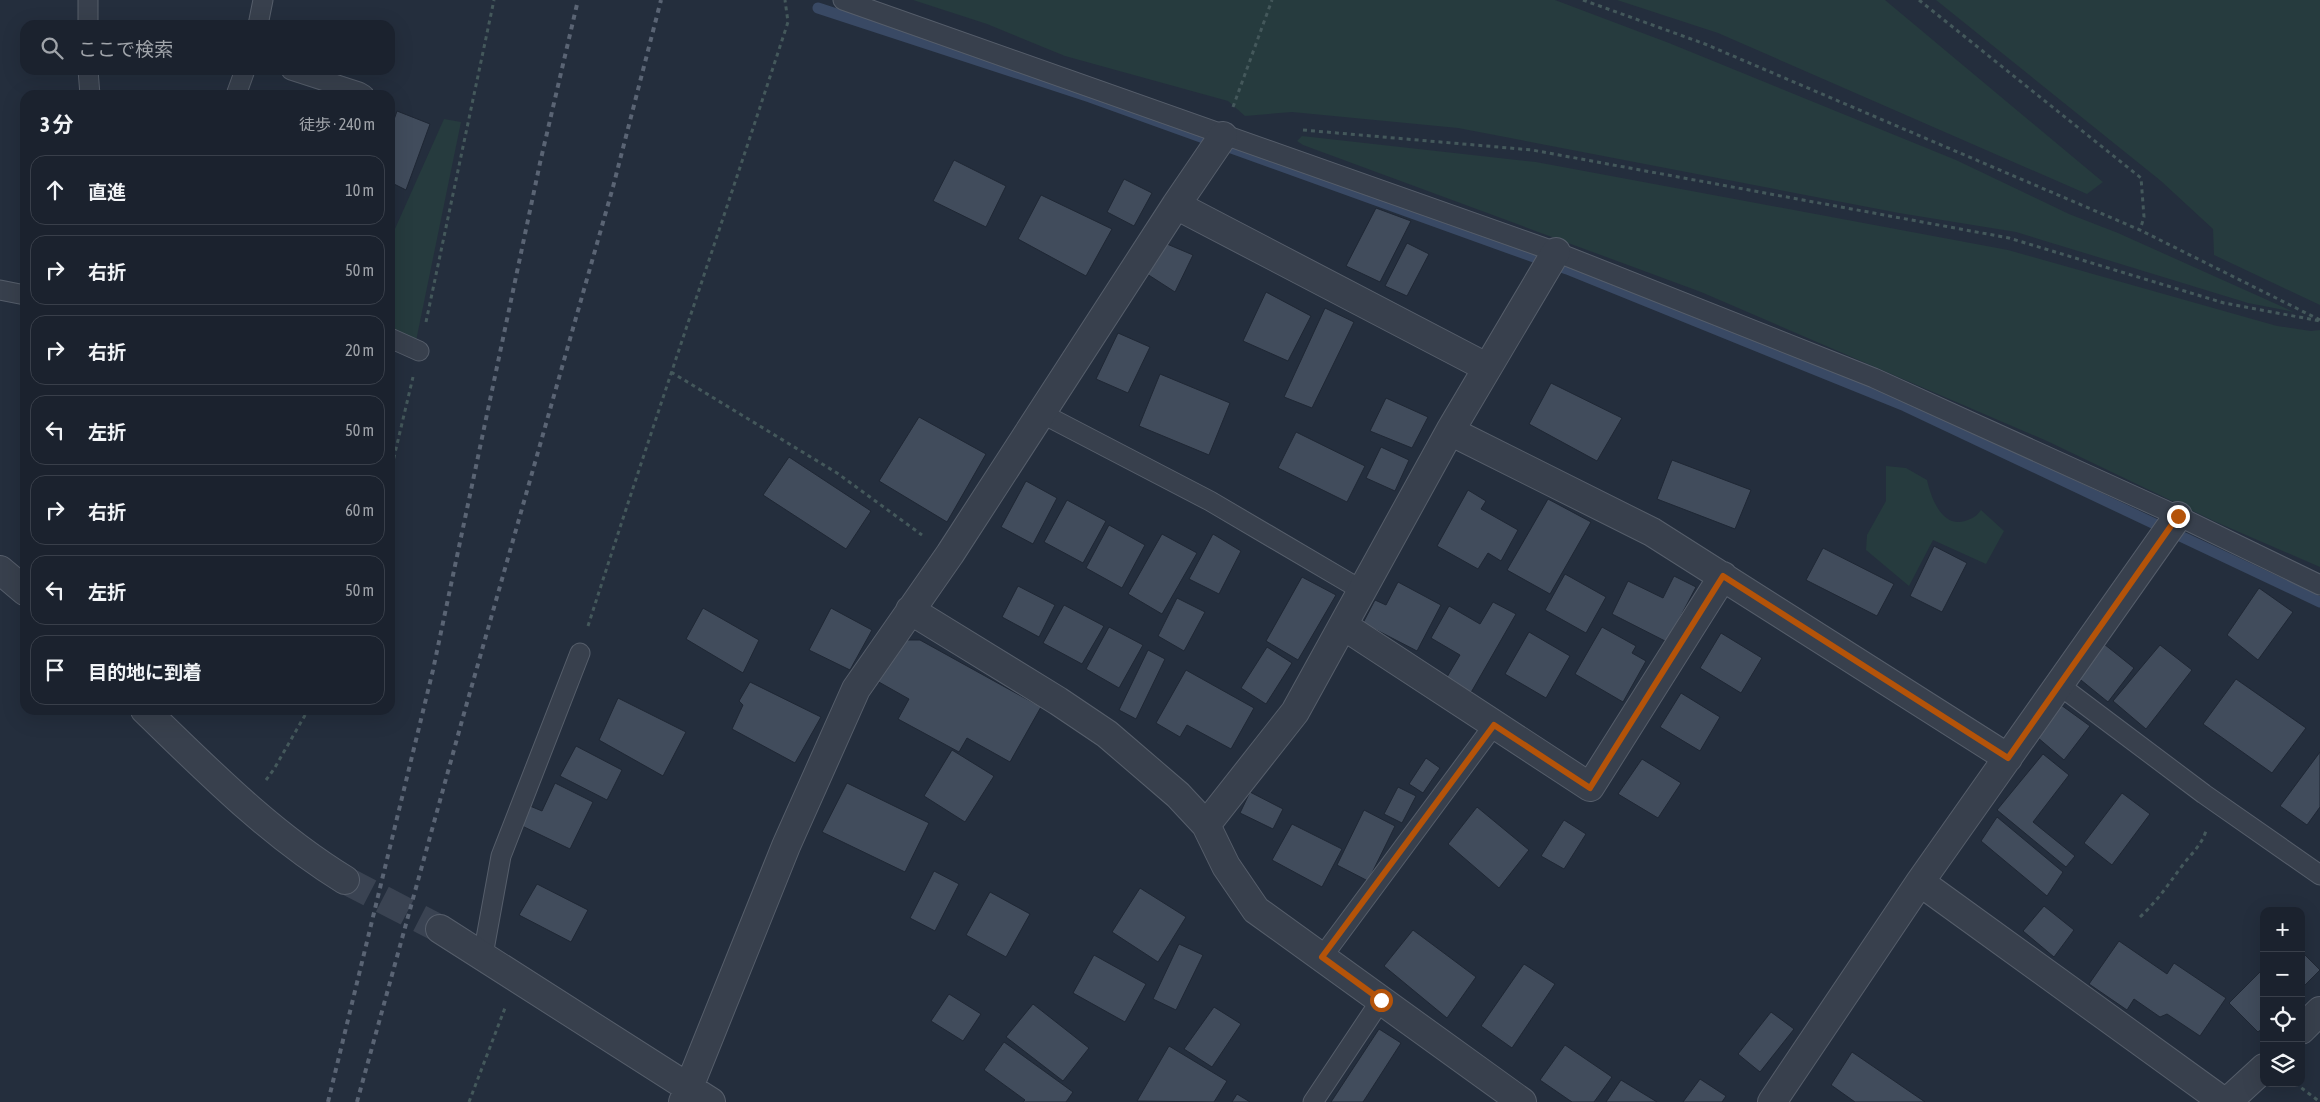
<!DOCTYPE html>
<html lang="ja">
<head>
<meta charset="utf-8">
<style>
	:root { --surface:#1b222e; --page:#282f3a; --text:#f1f3f6; --muted:#a0a4aa; --line:#393f4a }
	body { margin:0; font-family:"Asap Condensed","Noto Sans JP",sans-serif; background:var(--page); color:var(--text) }
	.controls { position:absolute; right:15px; bottom:15px; display:grid; overflow:hidden; border-radius:10px; box-shadow:0 5px 20px #0002 }
	.controls button { width:45px; height:45px; display:grid; place-items:center; padding:0; border:0; border-bottom:1px solid var(--line); background:var(--surface); color:var(--text); font:25px sans-serif }
	.stop { position:absolute; width:15px; height:15px; margin:-11px; border:4px solid #b45309; border-radius:50%; background:#fff }
	.stop.end { background:#b45309; border-color:#fff; box-shadow:0 1px 5px #0008 }
	.list { margin:0; padding:0; list-style:none }
	h2 { display:flex; justify-content:space-between; align-items:center; height:65px; margin:0; padding:0 20px; font-size:21px }
	h2 small { font-size:16px; font-weight:400; color:var(--muted) }
	.list li { display:grid; grid-template-columns:32px 1fr auto; gap:15px; align-items:center; box-sizing:border-box; height:70px; margin:0 10px 10px; padding:0 10px; border:1px solid var(--line); border-radius:15px }
	.list b { display:block; font-size:19px; white-space:nowrap }
	.list em { font-size:16px; font-style:normal; color:var(--muted) }
	.icon { flex:none; width:28px; height:28px; fill:none; stroke:currentColor; stroke-width:2; stroke-linecap:round; stroke-linejoin:round }
	.map { position:relative; flex:none; width:2320px; height:1102px; overflow:hidden }
	.search { position:absolute; background:var(--surface); box-shadow:0 5px 20px #0002; left:20px; top:20px; width:375px; height:55px; display:flex; align-items:center; gap:12px; box-sizing:border-box; padding:0 18px; border-radius:15px; color:var(--muted); font-size:19px }
	.panel { position:absolute; background:var(--surface); box-shadow:0 5px 20px #0002; left:20px; top:90px; width:375px; height:625px; border-radius:15px }
	.map>svg:first-child { display:block }
	.green { fill:#263b3e }
	.lines { fill:none; stroke-linecap:round; stroke-linejoin:round }
	.stream { stroke:#394964; stroke-width:11 }
	.building { fill:#414c5c; stroke:#1f2734 }
	.minor-tunnel { stroke:#3a4352; stroke-width:28; stroke-dasharray:28 14; stroke-linecap:butt }
	.service-casing { stroke:#565e6b; stroke-width:21 }
	.minor-casing { stroke:#565e6b; stroke-width:30 }
	.path { stroke:#44585b; stroke-width:3; stroke-dasharray:4 4; stroke-linecap:butt }
	.service { stroke:#38404d; stroke-width:19 }
	.minor { stroke:#38404d; stroke-width:28 }
	.rail { stroke:#5a6474; stroke-width:4; stroke-dasharray:5 5; stroke-linecap:butt }
	.route { stroke:#b45309; stroke-width:6 }
</style>
</head>
<body>
<div class="map">
<svg width="2320" height="1102" viewBox="0 0 2320 1102">
	<rect width="100%" height="100%" fill="#242e3d"/>
	<path class="green" d="M 913,0 L 1555,0 L 1669,43 L 1956,160 L 2069,214 L 2118,233 L 2294,312 L 2248,303 L 2016,232 L 1899,213 L 1458,128 L 1292,112 L 1245,116 L 1228,101 L 1065,56 L 987,24 Z
		M 1617,0 L 1885,0 L 2103,182 L 2087,194 L 1718,33 Z
		M 1936,0 L 2320,0 L 2320,305 L 2214,255 L 2213,229 L 2161,181 Z
		M 444,119 L 461,122 L 416,341 L 390,329 L 390,240 Z
		M 1302,136 L 1536,162 L 2008,250 L 2277,326 L 2311,331 L 2320,330 L 2320,567 L 2216,522 L 2047,441 L 1701,292 L 1303,145 L 1297,141 Z
		M 1886,466 L 1906,468 L 1927,480 C 1931,498 1942,528 1965,521 C 1973,518 1976,517 1981,510 L 2004,531 L 1986,564 L 1933,540 L 1909,586 L 1866,550 L 1867,535 L 1886,501 Z"/>
	<g class="lines">
		<path class="stream" d="M 818,8 L 1090,97 L 1567,269 L 1905,406 L 2320,602"/>
	</g>
	<path class="building" d="M 397,111 L 430,124 L 406,190 L 390,182 L 390,131 Z
		M 954,160 L 1006,186 L 986,227 L 933,201 Z
		M 1124,179 L 1152,193 L 1134,226 L 1107,212 Z
		M 1041,195 L 1112,229 L 1086,276 L 1018,239 Z
		M 1376,208 L 1411,221 L 1380,282 L 1346,266 Z
		M 1407,243 L 1429,254 L 1407,296 L 1385,286 Z
		M 1167,244 L 1193,255 L 1175,292 L 1147,274 Z
		M 1266,292 L 1311,316 L 1288,361 L 1243,341 Z
		M 1325,308 L 1354,322 L 1312,408 L 1284,397 Z
		M 1118,333 L 1150,347 L 1128,393 L 1096,379 Z
		M 1160,374 L 1230,403 L 1209,455 L 1139,426 Z
		M 1551,383 L 1622,418 L 1597,461 L 1529,424 Z
		M 1386,398 L 1428,417 L 1412,448 L 1370,431 Z
		M 919,417 L 986,454 L 947,522 L 879,481 Z
		M 1296,432 L 1365,466 L 1347,502 L 1278,468 Z
		M 1381,447 L 1409,460 L 1395,491 L 1366,478 Z
		M 789,457 L 871,511 L 846,549 L 763,495 Z
		M 1672,460 L 1751,490 L 1735,529 L 1657,499 Z
		M 1026,481 L 1057,498 L 1033,544 L 1001,527 Z
		M 1468,490 L 1486,501 L 1481,509 L 1518,530 L 1501,561 L 1488,553 L 1478,569 L 1437,546 Z
		M 1548,499 L 1591,522 L 1550,594 L 1507,570 Z
		M 1067,500 L 1106,521 L 1083,563 L 1044,542 Z
		M 1109,525 L 1145,545 L 1122,588 L 1086,568 Z
		M 1162,534 L 1197,553 L 1162,614 L 1128,594 Z
		M 1213,534 L 1241,551 L 1219,594 L 1189,579 Z
		M 1934,546 L 1967,563 L 1942,612 L 1910,596 Z
		M 1823,548 L 1894,584 L 1877,616 L 1806,580 Z
		M 1565,574 L 1606,597 L 1586,633 L 1545,610 Z
		M 1674,576 L 1696,587 L 1667,642 L 1612,614 L 1628,581 L 1663,598 Z
		M 1302,577 L 1336,595 L 1298,660 L 1266,641 Z
		M 1398,582 L 1441,605 L 1417,651 L 1363,623 L 1375,600 L 1386,605 Z
		M 1018,586 L 1055,605 L 1039,637 L 1002,617 Z
		M 2259,588 L 2293,612 L 2258,660 L 2227,635 Z
		M 1177,598 L 1205,612 L 1184,651 L 1158,636 Z
		M 1493,602 L 1516,614 L 1469,696 L 1444,682 L 1460,655 L 1431,638 L 1449,606 L 1480,624 Z
		M 1064,605 L 1104,626 L 1082,664 L 1043,643 Z
		M 703,608 L 759,640 L 743,673 L 686,639 Z
		M 831,608 L 872,630 L 850,670 L 809,650 Z
		M 1109,627 L 1143,645 L 1119,688 L 1086,669 Z
		M 1602,627 L 1636,646 L 1632,653 L 1646,661 L 1623,702 L 1575,674 Z
		M 1529,632 L 1570,656 L 1546,698 L 1505,674 Z
		M 1721,633 L 1762,658 L 1741,693 L 1700,668 Z
		M 900,640 L 920,640 L 1041,707 L 1010,762 L 967,738 L 959,752 L 898,719 L 909,699 L 877,681 Z
		M 2104,644 L 2134,668 L 2108,702 L 2076,676 Z
		M 2160,645 L 2192,670 L 2146,729 L 2113,701 Z
		M 1267,647 L 1292,663 L 1266,704 L 1241,688 Z
		M 1148,650 L 1165,659 L 1136,719 L 1119,710 Z
		M 1186,670 L 1254,708 L 1231,749 L 1187,725 L 1180,737 L 1156,723 Z
		M 2236,679 L 2306,728 L 2272,773 L 2203,724 Z
		M 750,682 L 821,717 L 795,763 L 732,729 L 743,705 L 739,701 Z
		M 1681,693 L 1720,717 L 1700,751 L 1660,727 Z
		M 618,698 L 686,732 L 663,776 L 599,740 Z
		M 2061,705 L 2090,726 L 2064,760 L 2037,737 Z
		M 576,746 L 622,770 L 607,800 L 560,776 Z
		M 952,750 L 994,776 L 965,822 L 924,796 Z
		M 2320,752 L 2320,807 L 2307,825 L 2280,806 Z
		M 2043,754 L 2069,775 L 2033,822 L 2075,856 L 2066,867 L 1997,810 Z
		M 1426,758 L 1440,768 L 1423,793 L 1409,784 Z
		M 1642,759 L 1681,783 L 1658,818 L 1618,794 Z
		M 555,783 L 593,802 L 570,849 L 520,825 L 530,806 L 542,811 Z
		M 847,783 L 929,823 L 905,872 L 822,832 Z
		M 1398,787 L 1416,796 L 1402,823 L 1384,814 Z
		M 1250,792 L 1283,809 L 1273,829 L 1240,813 Z
		M 2122,793 L 2150,814 L 2112,865 L 2084,843 Z
		M 1477,807 L 1529,850 L 1499,888 L 1448,844 Z
		M 1364,810 L 1395,826 L 1368,881 L 1337,865 Z
		M 1997,817 L 2063,872 L 2047,896 L 1981,841 Z
		M 1564,820 L 1586,834 L 1564,869 L 1541,856 Z
		M 1292,824 L 1342,849 L 1322,887 L 1272,860 Z
		M 934,871 L 959,884 L 935,931 L 910,918 Z
		M 537,884 L 588,910 L 571,942 L 519,915 Z
		M 1140,888 L 1186,917 L 1158,962 L 1112,932 Z
		M 990,892 L 1030,914 L 1006,957 L 966,935 Z
		M 2044,906 L 2074,930 L 2054,957 L 2023,931 Z
		M 1413,930 L 1476,977 L 1447,1018 L 1384,966 Z
		M 2119,941 L 2167,974 L 2174,963 L 2226,998 L 2200,1036 L 2167,1014 L 2160,1017 L 2134,999 L 2127,1010 L 2089,984 Z
		M 1179,944 L 1203,955 L 1176,1010 L 1153,999 Z
		M 2301,951 L 2320,970 L 2301,989 Z
		M 1094,955 L 1146,984 L 1125,1022 L 1073,993 Z
		M 1524,964 L 1555,984 L 1512,1048 L 1481,1026 Z
		M 2264,968 L 2264,1027 L 2258,1032 L 2229,1003 Z
		M 949,994 L 981,1014 L 963,1041 L 931,1021 Z
		M 1033,1004 L 1089,1048 L 1063,1081 L 1006,1037 Z
		M 1214,1007 L 1241,1024 L 1212,1067 L 1184,1049 Z
		M 1771,1012 L 1794,1029 L 1760,1072 L 1738,1054 Z
		M 1379,1029 L 1401,1043 L 1363,1102 L 1331,1102 Z
		M 1004,1042 L 1073,1092 L 1066,1102 L 1023,1102 L 1025,1100 L 984,1070 Z
		M 1565,1045 L 1612,1077 L 1594,1102 L 1572,1102 L 1540,1080 Z
		M 1169,1046 L 1227,1081 L 1214,1102 L 1137,1101 Z
		M 1852,1052 L 1925,1102 L 1855,1102 L 1831,1085 Z
		M 1700,1079 L 1726,1096 L 1722,1102 L 1683,1102 Z
		M 1621,1080 L 1657,1102 L 1606,1102 Z
		M 1237,1094 L 1250,1102 L 1232,1102 Z"/>
	<g class="lines">
		<path class="minor-tunnel" d="M 345,880 L 440,929"/>
		<g class="service-casing">
			<path id="service" d="M 843,0 L 1556,252 L 1874,378 L 2178,516 L 2320,585
				M 88,25 L 88,0
				M 258,25 L 263,0
				M 88,70 L 90,95
				M 291,70 L 359,92 L 364,95
				M 236,95 L 245,70
				M 0,290 L 25,295
				M 390,338 L 419,351
				M 1041,413 L 1210,501 L 1363,591
				M 2059,685 L 2204,794 L 2320,875
				M 483,955 L 501,856 L 580,653
				M 1322,957 L 1494,725
				M 1313,1102 L 1381,1000"/>
		</g>
		<g class="minor-casing">
			<path id="minor" d="M 1176,205 L 1486,367
				M 1450,431 L 1652,532 L 2008,758
				M 0,570 L 25,591
				M 910,610 L 1058,701 L 1107,734 L 1178,795 L 1206,825 L 1226,866 L 1256,910 L 1522,1102
				M 1344,626 L 1590,787 L 1723,576
				M 145,710 C 208,771 270,834 345,880
				M 1206,825 L 1295,712 L 1450,431 L 1556,252
				M 1920,882 L 2224,1102
				M 440,929 L 711,1102
				M 2301,1030 L 2320,1011
				M 683,1102 L 786,846 L 856,689 L 950,554 L 1176,205 L 1223,136
				M 1772,1102 L 1920,882 L 2178,516
				M 2227,1102 L 2264,1068"/>
		</g>
		<path class="path" d="M 1583,0 L 1705,44 L 2140,230 L 2320,320
			M 1919,0 L 2141,178 L 2144,217 L 2140,230
			M 1233,107 L 1272,0
			M 1303,130 L 1532,150 L 2009,238 L 2224,303 L 2320,321
			M 426,322 L 494,0
			M 671,372 L 837,473 L 922,535
			M 390,474 L 413,377
			M 588,626 C 653,424 722,224 788,22 L 785,0
			M 266,780 L 274,769 L 308,710
			M 2140,917 C 2159,899 2167,886 2182,866 C 2191,854 2201,846 2206,831
			M 2295,1083 L 2320,1102
			M 469,1102 L 505,1008"/>
		<use href="#service" class="service"/>
		<use href="#minor" class="minor"/>
		<path class="rail" d="M 328,1102 L 433,670 L 540,163 L 578,0
			M 357,1102 L 463,717 L 613,187 L 661,0"/>
	</g>
	<g class="lines">
		<path class="route" d="M 1381,1000 L 1322,957 L 1494,725 L 1590,788 L 1723,576 L 2008,758 L 2178,516"/>
	</g>
</svg>
<div class="controls">
<button>+</button>
<button>−</button>
<button><svg class="icon" aria-label="locate" viewBox="0 0 24 24"><circle cx="12" cy="12" r="6"/><path d="M12 2v4M12 18v4M2 12h4M18 12h4"/></svg></button>
<button><svg class="icon" aria-label="layers" viewBox="0 0 24 24"><path d="M12 4l9 5-9 5-9-5zM3 14l9 5 9-5"/></svg></button>
</div>
<div class="stop" style="left:1381px;top:1000px"></div>
<div class="stop end" style="left:2178px;top:516px"></div>
<div class="search"><svg class="icon" aria-label="search" viewBox="0 0 24 24"><circle cx="10" cy="10" r="6"/><path d="M15 15l6 6"/></svg>ここで検索</div>
<section class="panel">
<h2>3 分<small>徒歩 · 240 m</small></h2>
<ul class="list">
<li><svg class="icon" aria-label="ahead" viewBox="0 0 24 24"><path d="M12 20V5M6 11l6-6 6 6"/></svg><div><b>直進</b></div><em>10 m</em></li>
<li><svg class="icon" aria-label="right" viewBox="0 0 24 24"><path d="M7 20v-9h11M14 6l5 5-5 5"/></svg><div><b>右折</b></div><em>50 m</em></li>
<li><svg class="icon" aria-label="right" viewBox="0 0 24 24"><path d="M7 20v-9h11M14 6l5 5-5 5"/></svg><div><b>右折</b></div><em>20 m</em></li>
<li><svg class="icon" aria-label="left" viewBox="0 0 24 24"><path d="M17 20v-9H6M10 6l-5 5 5 5"/></svg><div><b>左折</b></div><em>50 m</em></li>
<li><svg class="icon" aria-label="right" viewBox="0 0 24 24"><path d="M7 20v-9h11M14 6l5 5-5 5"/></svg><div><b>右折</b></div><em>60 m</em></li>
<li><svg class="icon" aria-label="left" viewBox="0 0 24 24"><path d="M17 20v-9H6M10 6l-5 5 5 5"/></svg><div><b>左折</b></div><em>50 m</em></li>
<li><svg class="icon" aria-label="arrive" viewBox="0 0 24 24"><path d="M6 21V4h12l-3 4 3 4H6"/></svg><div><b>目的地に到着</b></div></li>
</ul>
</section>
</div>
</body>
</html>
